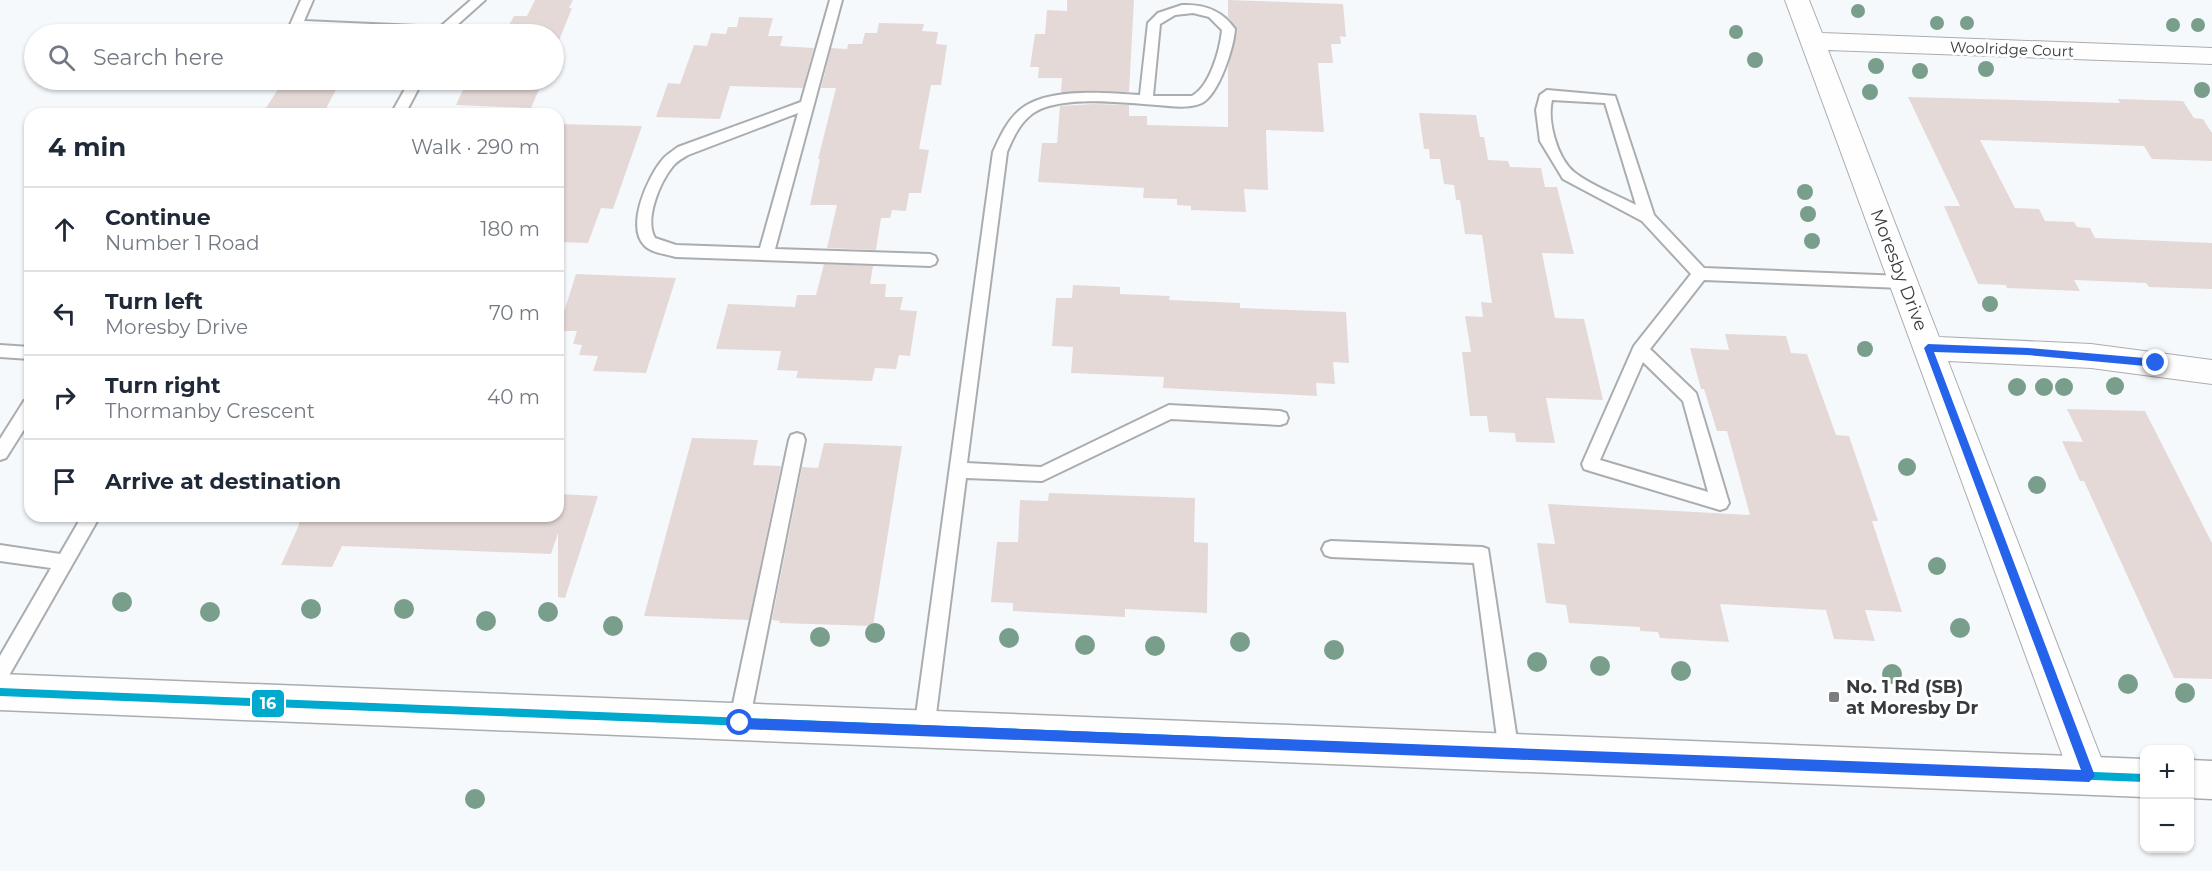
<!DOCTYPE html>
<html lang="en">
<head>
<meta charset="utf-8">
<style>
	:root { --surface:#fff; --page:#f2f2f3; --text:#1f2937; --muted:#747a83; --line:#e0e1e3 }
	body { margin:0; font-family:Montserrat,sans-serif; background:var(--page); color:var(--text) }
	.controls { position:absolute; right:18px; bottom:18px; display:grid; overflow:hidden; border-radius:12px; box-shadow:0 2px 4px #0004 }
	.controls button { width:54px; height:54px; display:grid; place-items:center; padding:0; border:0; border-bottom:2px solid var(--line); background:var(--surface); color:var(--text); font:30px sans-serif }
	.stop { position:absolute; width:18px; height:18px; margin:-14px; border:4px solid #2563eb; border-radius:50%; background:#fff }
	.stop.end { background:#2563eb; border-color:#fff; box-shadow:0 2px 6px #0008 }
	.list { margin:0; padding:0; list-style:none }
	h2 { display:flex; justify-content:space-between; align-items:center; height:78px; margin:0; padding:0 24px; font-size:26px }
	h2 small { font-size:20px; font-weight:400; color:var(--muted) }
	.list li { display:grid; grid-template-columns:39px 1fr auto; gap:18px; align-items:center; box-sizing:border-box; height:84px; padding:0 24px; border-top:2px solid var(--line) }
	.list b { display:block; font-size:22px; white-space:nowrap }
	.list p { margin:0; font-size:20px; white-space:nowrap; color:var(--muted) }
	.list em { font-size:20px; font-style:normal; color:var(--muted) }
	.icon { flex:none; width:33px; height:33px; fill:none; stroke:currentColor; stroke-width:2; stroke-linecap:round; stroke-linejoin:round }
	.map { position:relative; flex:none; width:2212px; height:871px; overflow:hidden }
	.search { position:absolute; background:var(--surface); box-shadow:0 2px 4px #0004; left:24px; top:24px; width:540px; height:66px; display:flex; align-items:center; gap:15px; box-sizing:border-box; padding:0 21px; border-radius:33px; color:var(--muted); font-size:22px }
	.panel { position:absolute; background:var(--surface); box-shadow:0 2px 4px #0004; left:24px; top:108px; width:540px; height:414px; border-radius:18px }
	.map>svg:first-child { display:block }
	.building { fill:#e4d9d7 }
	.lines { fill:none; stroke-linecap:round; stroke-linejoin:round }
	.service-casing { stroke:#aaadaf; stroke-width:4 }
	.minor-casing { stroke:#aaadaf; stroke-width:2 }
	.secondary-casing { stroke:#aaadaf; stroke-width:3 }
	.service { fill:#fefeff; fill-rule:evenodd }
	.minor { fill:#fefeff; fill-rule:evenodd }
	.secondary { fill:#fefeff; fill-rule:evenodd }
	.bus-1-casing { stroke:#fff; stroke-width:13 }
	.bus-1 { stroke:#00a9ce; stroke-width:8 }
	.tree { fill:#799f8c }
	.route { fill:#2563eb }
	.poi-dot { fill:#7b7e80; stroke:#fff; stroke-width:2 }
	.labels { text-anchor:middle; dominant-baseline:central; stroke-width:6; stroke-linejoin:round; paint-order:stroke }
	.far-street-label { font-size:15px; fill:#393b3d; stroke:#fff }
	.street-label { font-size:18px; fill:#393b3d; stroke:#fff }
	.poi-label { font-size:18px; font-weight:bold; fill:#393b3d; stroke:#fff; text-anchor:start }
	.line-badge { stroke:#fff; stroke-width:2 }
	.badge-label { font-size:16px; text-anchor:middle; font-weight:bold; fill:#fff }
</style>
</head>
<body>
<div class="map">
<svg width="2212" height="871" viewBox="0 0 2212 871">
	<rect width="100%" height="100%" fill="#f6f9fc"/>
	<path class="building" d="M 535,0 L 573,0 L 569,8 L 572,8 L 554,53 L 554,34 L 472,34 L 475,26 L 508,27 L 514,16 L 527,16 Z
		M 1067,0 L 1134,0 L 1129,92 L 1061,92 L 1062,78 L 1038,78 L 1039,67 L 1030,67 L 1035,34 L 1045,34 L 1047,10 L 1067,11 Z
		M 1228,0 L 1343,4 L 1346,37 L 1340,36 L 1341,44 L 1331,44 L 1333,63 L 1318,63 L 1324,132 L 1266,130 L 1268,190 L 1244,189 L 1246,212 L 1191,210 L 1191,206 L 1177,205 L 1177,199 L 1143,198 L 1144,188 L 1038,182 L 1042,143 L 1057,143 L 1060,106 L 1093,104 L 1129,105 L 1129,116 L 1147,116 L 1147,125 L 1228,127 L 1228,67 L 1237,29 L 1228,17 Z
		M 739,17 L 773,18 L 768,36 L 783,36 L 780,46 L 814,48 L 803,88 L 730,86 L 720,119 L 656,117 L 668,83 L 680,84 L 694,45 L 707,46 L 711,33 L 726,34 L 728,27 L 737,27 Z
		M 879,23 L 924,24 L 922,31 L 938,32 L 936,44 L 947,45 L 941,85 L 931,85 L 919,149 L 929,150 L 921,193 L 909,193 L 906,211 L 892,210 L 890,218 L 881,218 L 876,250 L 827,248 L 837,205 L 810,205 L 820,159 L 818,159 L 836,88 L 821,88 L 831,48 L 847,49 L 848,44 L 862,44 L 865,33 L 877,33 Z
		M 284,80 L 341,80 L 323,114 L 262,114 Z
		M 451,80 L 543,80 L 531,108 L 456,105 L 467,81 Z
		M 1908,97 L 2120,103 L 2118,99 L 2183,101 L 2194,118 L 2203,119 L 2212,133 L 2212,161 L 2152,159 L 2144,146 L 1980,140 L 2015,208 L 2039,209 L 2045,221 L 2074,222 L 2077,227 L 2090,228 L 2095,238 L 2212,243 L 2212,289 L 2149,287 L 2146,283 L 2074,280 L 2080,291 L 2007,288 L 2006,285 L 1978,284 L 1944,206 L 1960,206 Z
		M 1419,113 L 1476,115 L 1480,137 L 1484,137 L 1488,160 L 1508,161 L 1510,167 L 1541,168 L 1545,187 L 1557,187 L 1574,254 L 1542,253 L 1555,318 L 1584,319 L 1603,400 L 1546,398 L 1555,443 L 1516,442 L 1515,433 L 1489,432 L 1487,416 L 1470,416 L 1462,352 L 1471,352 L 1465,316 L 1483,317 L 1481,302 L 1492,303 L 1482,235 L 1465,234 L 1460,200 L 1456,200 L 1454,185 L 1444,184 L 1440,159 L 1430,159 L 1429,149 L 1424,149 Z
		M 558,124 L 642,126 L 613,209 L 601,208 L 588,243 L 558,242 Z
		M 824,264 L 873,266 L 870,284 L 886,284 L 885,297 L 903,297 L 900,310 L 917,311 L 910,356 L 899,355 L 896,369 L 875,368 L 872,381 L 796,378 L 798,371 L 777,370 L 781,351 L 716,349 L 728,304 L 795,307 L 797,295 L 816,295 Z
		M 576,274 L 676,278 L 646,373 L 593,371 L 598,356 L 579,355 L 582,345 L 573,344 L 577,331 L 558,331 Z
		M 1073,285 L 1120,287 L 1120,294 L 1170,296 L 1169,300 L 1240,303 L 1240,308 L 1346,312 L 1349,363 L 1333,362 L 1335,384 L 1316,383 L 1317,396 L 1163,388 L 1164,377 L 1071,373 L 1073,347 L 1052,346 L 1056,298 L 1072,298 Z
		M 1725,334 L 1786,336 L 1791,353 L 1807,354 L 1836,435 L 1849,436 L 1878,521 L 1872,521 L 1902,612 L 1865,610 L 1875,641 L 1834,639 L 1826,610 L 1720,604 L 1729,642 L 1660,638 L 1658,632 L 1640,631 L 1640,627 L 1569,623 L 1566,605 L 1546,603 L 1537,543 L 1555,544 L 1548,504 L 1750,515 L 1727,431 L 1717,431 L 1704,389 L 1701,389 L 1690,348 L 1729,350 Z
		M 2067,409 L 2145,411 L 2212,543 L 2212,679 L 2174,678 L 2084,481 L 2080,481 L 2062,441 L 2083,442 Z
		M 692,438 L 758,440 L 753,465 L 781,466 L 749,620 L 644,616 Z
		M 824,443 L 902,446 L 873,626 L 779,623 L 780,621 L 772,620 L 802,467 L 818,468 Z
		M 1049,493 L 1195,498 L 1194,542 L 1208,543 L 1207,613 L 1125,609 L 1125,617 L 1013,611 L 1013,603 L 991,602 L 997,542 L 1018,542 L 1020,500 L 1048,501 Z
		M 558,494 L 598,496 L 565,598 L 558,597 L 558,533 L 551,554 L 342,546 L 332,567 L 281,565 L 299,525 L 299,516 L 558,516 Z"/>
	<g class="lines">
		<g class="service-casing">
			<path id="service" d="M 301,0 L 313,0 L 304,21 L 440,27 L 471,0 L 485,0 L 447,34 L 296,29 L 290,25 Z
				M 830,0 L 842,0 L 775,249 L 930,254 L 935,256 L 937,260 L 935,264 L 930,266 L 676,257 C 666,254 652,253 645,246 C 625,227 648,176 663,159 C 667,154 673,151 678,147 L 801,102 ZM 798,113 L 760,248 L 676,245 L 655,238 C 644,219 660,182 673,166 C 677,161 683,158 688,155 Z
				M 1182,5 C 1204,4 1222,10 1235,29 C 1234,47 1219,94 1202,103 C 1189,109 1172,106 1157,105 C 1125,103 1059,94 1032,114 C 1019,124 1013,138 1007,152 L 967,463 L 1041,467 L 1169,405 L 1280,411 L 1286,413 L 1288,418 L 1286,423 L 1280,425 L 1171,419 L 1042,481 L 966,478 L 934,730 L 931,737 L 924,739 L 917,737 L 914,730 L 993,152 C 1000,137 1007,120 1021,109 C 1049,87 1106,93 1140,95 L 1148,23 L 1158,13 ZM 1193,13 L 1209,17 L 1222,30 C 1220,50 1210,86 1192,96 L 1153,96 L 1160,24 L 1175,15 Z
				M 410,80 L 423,80 L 405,114 L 391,114 Z
				M 1547,90 L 1615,96 L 1654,215 L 1704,268 L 1902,276 L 1907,278 L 1910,282 L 1907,286 L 1902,288 L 1704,280 L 1650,349 L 1696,393 L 1729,503 L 1726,508 L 1720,510 L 1590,471 L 1584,469 L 1582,464 L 1634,346 L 1691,274 L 1642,221 L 1563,179 L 1540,141 L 1536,110 L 1540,95 ZM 1552,100 L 1605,103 L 1636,205 C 1617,195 1590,185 1574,172 C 1557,158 1547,121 1552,100 ZM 1643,362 L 1683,401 L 1708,492 L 1600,460 Z
				M 0,345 L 30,347 L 30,359 L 0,357 Z
				M 30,399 L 30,420 L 6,458 L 0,460 L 0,439 L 24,401 Z
				M 797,433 L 803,435 L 805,440 L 749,723 L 746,730 L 739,732 L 732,730 L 729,723 L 789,440 L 791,435 Z
				M 82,516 L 100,516 L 7,679 L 0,682 L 0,656 L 51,568 L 0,561 L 0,545 L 60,554 Z
				M 1331,541 L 1482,547 L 1488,549 L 1519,753 L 1516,760 L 1509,762 L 1502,760 L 1499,753 L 1474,563 L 1331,557 L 1325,555 L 1322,549 L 1325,543 Z"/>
		</g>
		<g class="minor-casing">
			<path id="minor" d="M 1785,0 L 1809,0 L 1822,33 L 2212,48 L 2212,64 L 1828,50 L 1939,337 L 2091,344 L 2212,360 L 2212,384 L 2091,368 L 1948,361 L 2108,776 L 2102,789 L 2089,794 L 2076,789 L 2070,776 Z"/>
		</g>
		<g class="secondary-casing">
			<path id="secondary" d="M 0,674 L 2144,759 L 2144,797 L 0,710 Z
				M 2190,760 L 2212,761 L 2212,799 L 2190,798 Z"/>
		</g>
		<use href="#service" class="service"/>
		<use href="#minor" class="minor"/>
		<use href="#secondary" class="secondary"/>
		<g class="bus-1-casing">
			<path id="bus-1" d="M 0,692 L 2144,778"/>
		</g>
		<use href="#bus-1" class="bus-1"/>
	</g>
	<g class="tree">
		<circle cx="1858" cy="11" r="7"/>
		<circle cx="1937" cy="23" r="7"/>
		<circle cx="1967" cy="23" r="7"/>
		<circle cx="2173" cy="25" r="7"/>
		<circle cx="2198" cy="25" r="7"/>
		<circle cx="1736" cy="32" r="7"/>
		<circle cx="1755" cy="60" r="8"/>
		<circle cx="1876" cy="66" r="8"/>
		<circle cx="1986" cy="69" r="8"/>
		<circle cx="1920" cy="71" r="8"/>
		<circle cx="2202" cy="90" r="8"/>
		<circle cx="1870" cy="92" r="8"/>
		<circle cx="1805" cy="192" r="8"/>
		<circle cx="1808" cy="214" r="8"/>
		<circle cx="1812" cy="241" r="8"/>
		<circle cx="1990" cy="304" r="8"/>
		<circle cx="1865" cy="349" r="8"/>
		<circle cx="2115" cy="386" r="9"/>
		<circle cx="2017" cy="387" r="9"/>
		<circle cx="2044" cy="387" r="9"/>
		<circle cx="2064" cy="387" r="9"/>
		<circle cx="1907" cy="467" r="9"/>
		<circle cx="2037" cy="485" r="9"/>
		<circle cx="1937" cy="566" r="9"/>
		<circle cx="122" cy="602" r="10"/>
		<circle cx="311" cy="609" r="10"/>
		<circle cx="404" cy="609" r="10"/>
		<circle cx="210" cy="612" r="10"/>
		<circle cx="548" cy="612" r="10"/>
		<circle cx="486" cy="621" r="10"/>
		<circle cx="613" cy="626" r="10"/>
		<circle cx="1960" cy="628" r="10"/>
		<circle cx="875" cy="633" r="10"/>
		<circle cx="820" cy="637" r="10"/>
		<circle cx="1009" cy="638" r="10"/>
		<circle cx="1240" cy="642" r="10"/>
		<circle cx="1085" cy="645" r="10"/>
		<circle cx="1155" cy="646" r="10"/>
		<circle cx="1334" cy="650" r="10"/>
		<circle cx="1537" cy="662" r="10"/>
		<circle cx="1600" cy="666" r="10"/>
		<circle cx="1681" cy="671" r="10"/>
		<circle cx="1892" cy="674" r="10"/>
		<circle cx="2128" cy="684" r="10"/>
		<circle cx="2185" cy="693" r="10"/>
		<circle cx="475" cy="799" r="10"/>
	</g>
	<path class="route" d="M 1928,344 L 2028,348 L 2156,359 L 2161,363 L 2156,367 L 2028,355 L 1934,352 L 2095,776 L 2089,782 L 740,729 L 734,723 L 740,718 L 2081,770 L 1924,348 Z"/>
	<rect class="poi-dot" x="1828" y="691" width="12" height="12" rx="3"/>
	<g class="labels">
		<g class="far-street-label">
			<text transform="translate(2012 49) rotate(2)">Woolridge Court</text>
		</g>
		<g class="street-label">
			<text transform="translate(1899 270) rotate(69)">Moresby Drive</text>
		</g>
		<g class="poi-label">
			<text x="1846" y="687">No. 1 Rd (SB)<tspan x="1846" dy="21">at Moresby Dr</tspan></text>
		</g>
	</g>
	<rect class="line-badge" x="251" y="689" width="34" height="29" rx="6" fill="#00a9ce"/>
	<g class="badge-label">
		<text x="268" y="709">16</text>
	</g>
</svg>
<div class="controls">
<button>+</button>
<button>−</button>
</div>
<div class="stop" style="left:740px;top:723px"></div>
<div class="stop end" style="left:2156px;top:363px"></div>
<div class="search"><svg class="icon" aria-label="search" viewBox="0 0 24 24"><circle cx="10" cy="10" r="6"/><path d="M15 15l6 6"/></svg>Search here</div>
<section class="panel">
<h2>4 min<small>Walk · 290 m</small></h2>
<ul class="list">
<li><svg class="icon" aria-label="ahead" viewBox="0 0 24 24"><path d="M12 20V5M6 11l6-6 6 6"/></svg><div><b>Continue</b><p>Number 1 Road</p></div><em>180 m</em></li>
<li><svg class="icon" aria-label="left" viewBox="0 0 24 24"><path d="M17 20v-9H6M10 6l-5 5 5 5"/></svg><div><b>Turn left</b><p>Moresby Drive</p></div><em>70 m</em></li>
<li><svg class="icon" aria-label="right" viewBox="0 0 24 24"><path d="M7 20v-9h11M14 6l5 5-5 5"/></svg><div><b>Turn right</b><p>Thormanby Crescent</p></div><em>40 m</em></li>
<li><svg class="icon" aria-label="arrive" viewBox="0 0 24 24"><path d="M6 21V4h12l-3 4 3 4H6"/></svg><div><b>Arrive at destination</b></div></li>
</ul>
</section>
</div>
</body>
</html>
